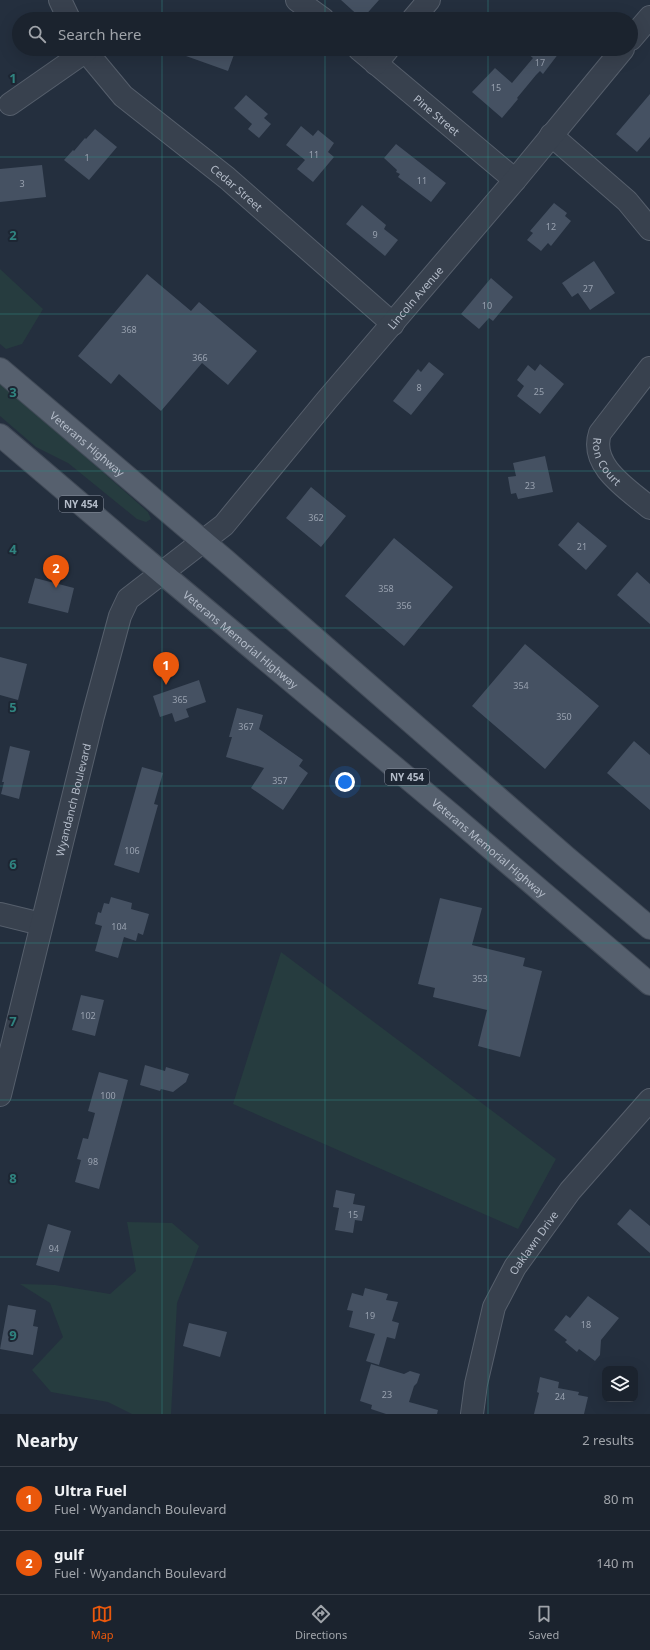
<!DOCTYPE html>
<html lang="en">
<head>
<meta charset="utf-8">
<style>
	:root { --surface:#1b232e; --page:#242b36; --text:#f1f3f6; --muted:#a0a4aa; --line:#39404a; --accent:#ea580c }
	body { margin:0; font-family:"Noto Sans",sans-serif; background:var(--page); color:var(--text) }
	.controls { position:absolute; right:12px; bottom:12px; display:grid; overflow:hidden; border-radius:8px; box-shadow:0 4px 16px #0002 }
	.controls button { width:36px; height:36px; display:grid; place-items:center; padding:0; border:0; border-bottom:1px solid var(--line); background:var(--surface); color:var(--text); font:20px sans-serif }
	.you { position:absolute; left:345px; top:782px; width:14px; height:14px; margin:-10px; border:3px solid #fff; border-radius:50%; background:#1a73e8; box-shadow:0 0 0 6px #1a73e833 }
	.badge { display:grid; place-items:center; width:26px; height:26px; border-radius:50%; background:var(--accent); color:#fff; font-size:13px; font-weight:700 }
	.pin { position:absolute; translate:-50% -33px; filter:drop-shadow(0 1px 2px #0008) }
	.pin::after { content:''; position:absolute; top:21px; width:14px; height:12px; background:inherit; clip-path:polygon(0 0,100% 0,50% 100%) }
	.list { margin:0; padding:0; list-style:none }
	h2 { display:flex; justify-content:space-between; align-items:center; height:52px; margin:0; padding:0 16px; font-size:17px }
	h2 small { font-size:13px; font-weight:400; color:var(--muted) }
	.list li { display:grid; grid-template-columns:26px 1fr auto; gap:12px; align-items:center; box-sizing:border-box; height:64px; padding:0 16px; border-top:1px solid var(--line) }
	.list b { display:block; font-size:15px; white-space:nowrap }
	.list p { margin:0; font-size:13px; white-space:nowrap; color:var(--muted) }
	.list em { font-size:13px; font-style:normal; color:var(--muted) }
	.icon { flex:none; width:22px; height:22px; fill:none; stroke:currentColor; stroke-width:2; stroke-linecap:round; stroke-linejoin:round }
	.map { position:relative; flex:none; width:650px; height:1414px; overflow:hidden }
	.search { position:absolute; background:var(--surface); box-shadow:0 4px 16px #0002; left:12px; right:12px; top:12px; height:44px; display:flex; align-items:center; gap:10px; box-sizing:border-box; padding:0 14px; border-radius:22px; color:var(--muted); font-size:15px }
	.sheet { height:180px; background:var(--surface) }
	nav { display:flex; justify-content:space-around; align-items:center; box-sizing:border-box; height:56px; border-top:1px solid var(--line); background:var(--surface); font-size:11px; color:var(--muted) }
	nav a { display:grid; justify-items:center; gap:2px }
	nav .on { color:var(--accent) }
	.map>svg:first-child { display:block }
	.green { fill:#263c3f }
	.building { fill:#455162 }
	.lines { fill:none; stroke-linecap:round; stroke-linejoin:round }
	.minor-casing { stroke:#565f6c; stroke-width:24 }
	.major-casing { stroke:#414a57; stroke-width:24 }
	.minor { stroke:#38414e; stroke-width:22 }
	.major { stroke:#56606e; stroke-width:22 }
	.grid { fill:none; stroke:#308480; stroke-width:1; stroke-opacity:0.55 }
	.labels { text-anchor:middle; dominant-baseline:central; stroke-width:4; stroke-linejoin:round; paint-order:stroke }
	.number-label { font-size:9px; fill:#98a1af }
	.shield { fill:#1d2633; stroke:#878f9c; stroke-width:1 }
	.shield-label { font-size:10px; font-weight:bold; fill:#b4bcc9 }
	.street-label { font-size:11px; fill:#b4bcc9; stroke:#1d2633 }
	.grid-label { font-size:13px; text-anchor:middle; font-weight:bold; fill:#308480; stroke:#1d2633; stroke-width:4; stroke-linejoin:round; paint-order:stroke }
</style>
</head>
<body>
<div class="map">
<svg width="650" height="1414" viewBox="0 0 650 1414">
	<rect width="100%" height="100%" fill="#242f3e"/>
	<path class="green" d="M 0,269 L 43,309 L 22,344 L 6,349 L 0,344 Z
		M 0,381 L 148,512 L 151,519 L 146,522 L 137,519 L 68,463 L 36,447 L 0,416 Z
		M 281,952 L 556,1159 L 518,1229 L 233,1104 Z
		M 127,1222 L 172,1223 L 199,1246 L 177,1303 L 171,1414 L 132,1414 L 108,1402 L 51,1392 L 32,1370 L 63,1337 L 50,1303 L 20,1284 L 55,1285 L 110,1294 L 136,1271 Z"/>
	<path class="building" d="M 341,0 L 379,0 L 362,19 Z
		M 173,49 L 236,49 L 228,71 L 172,51 Z
		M 522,49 L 562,49 L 543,74 L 540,71 L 536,75 L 517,98 L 518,99 L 502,118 L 472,92 L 495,68 L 512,83 L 533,58 Z
		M 650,94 L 650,137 L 637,152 L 616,134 Z
		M 246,95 L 268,114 L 264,118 L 271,124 L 259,138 L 248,129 L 252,124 L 234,108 Z
		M 301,126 L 313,136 L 318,130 L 334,143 L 328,152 L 334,157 L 313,182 L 297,169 L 305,160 L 286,145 Z
		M 95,129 L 117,147 L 89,180 L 64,160 L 73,150 L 74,151 L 85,138 L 86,139 Z
		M 396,144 L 446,183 L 431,202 L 398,177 L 400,174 L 396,172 L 397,170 L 384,158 Z
		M 42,165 L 46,197 L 0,202 L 0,169 Z
		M 554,203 L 567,213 L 565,216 L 571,221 L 551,246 L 548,243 L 541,251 L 527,240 L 533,233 L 530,231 Z
		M 362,205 L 386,225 L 384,229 L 398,240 L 385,256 L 346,224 Z
		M 594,261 L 615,293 L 590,310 L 578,293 L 572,297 L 562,283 Z
		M 147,274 L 191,311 L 199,302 L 257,351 L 228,385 L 202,363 L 161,411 L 119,374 L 111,384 L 78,356 Z
		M 491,278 L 513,297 L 493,321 L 489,318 L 479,329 L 461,314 Z
		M 429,362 L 444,374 L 411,415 L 393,401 L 418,369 L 421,372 Z
		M 540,364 L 564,384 L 540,414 L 517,396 L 524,386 L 517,380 L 528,365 L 535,371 Z
		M 545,456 L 553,492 L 518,499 L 516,493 L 511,494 L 508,477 L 516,476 L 513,463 Z
		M 311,487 L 346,516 L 321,547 L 286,518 Z
		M 578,522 L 607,546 L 586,570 L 558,545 Z
		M 394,538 L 453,587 L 404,646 L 345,596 Z
		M 637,572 L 650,584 L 650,624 L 617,595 Z
		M 35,578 L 74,588 L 68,613 L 28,603 Z
		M 525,644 L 599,706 L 545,769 L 472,706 Z
		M 0,657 L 27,664 L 18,700 L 0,695 Z
		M 199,680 L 206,702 L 186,709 L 189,717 L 175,722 L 172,713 L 160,717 L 153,696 Z
		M 237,708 L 263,715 L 259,729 L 303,760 L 299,766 L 308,773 L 283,810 L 251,788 L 264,768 L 226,757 L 232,737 L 229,737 Z
		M 634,741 L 650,755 L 650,810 L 607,773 Z
		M 10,746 L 30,751 L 19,799 L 1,794 L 4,782 L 2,782 Z
		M 142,767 L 163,773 L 154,804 L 158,805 L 139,873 L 114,865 Z
		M 111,897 L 132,903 L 131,909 L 149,914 L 143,935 L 138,933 L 136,941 L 124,937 L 118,958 L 95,951 L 102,926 L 95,924 L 98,912 L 101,913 L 104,903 L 109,904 Z
		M 440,898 L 482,908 L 472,945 L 525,958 L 523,966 L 542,971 L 520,1057 L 478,1046 L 487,1010 L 433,997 L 435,988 L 418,984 Z
		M 81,995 L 104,1000 L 95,1036 L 72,1030 Z
		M 145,1065 L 165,1071 L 166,1067 L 189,1074 L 186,1082 L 173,1092 L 161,1089 L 160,1091 L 140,1085 Z
		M 99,1072 L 128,1080 L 99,1189 L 75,1182 L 81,1160 L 77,1159 L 83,1138 L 88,1139 L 95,1113 L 88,1111 Z
		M 336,1190 L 355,1194 L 353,1204 L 365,1206 L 362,1221 L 355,1220 L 353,1233 L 335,1230 L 339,1208 L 333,1207 Z
		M 630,1209 L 650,1226 L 650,1253 L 617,1224 Z
		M 48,1224 L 71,1231 L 59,1272 L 36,1265 Z
		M 365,1288 L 388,1294 L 386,1300 L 398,1302 L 392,1321 L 399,1323 L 395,1339 L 387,1337 L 379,1365 L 366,1361 L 375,1334 L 349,1327 L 353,1311 L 347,1310 L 352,1293 L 363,1296 Z
		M 588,1296 L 619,1318 L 601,1340 L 600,1355 L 595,1361 L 579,1349 L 577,1352 L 565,1342 L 567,1340 L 554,1330 L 566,1315 L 570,1318 Z
		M 8,1305 L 36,1310 L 33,1326 L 38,1327 L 33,1355 L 0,1349 Z
		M 189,1323 L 227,1332 L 220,1357 L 183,1346 Z
		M 371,1364 L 404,1374 L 410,1371 L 420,1374 L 417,1383 L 414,1386 L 409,1402 L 438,1410 L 437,1414 L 386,1414 L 371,1409 L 372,1405 L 360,1401 Z
		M 540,1377 L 559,1382 L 558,1388 L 579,1392 L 578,1395 L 588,1397 L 584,1414 L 534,1414 L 539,1393 L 537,1392 Z"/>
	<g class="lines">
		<g class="minor-casing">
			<g id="minor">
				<path d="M 60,0 L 69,19"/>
				<path d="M 297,0 L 323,19"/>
				<path d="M 413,19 L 429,0"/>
				<path d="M 631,39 L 650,17"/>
				<path id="s1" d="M 84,49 L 123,96 L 227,178 L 393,324"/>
				<path id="s2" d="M 359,49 L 515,180"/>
				<path d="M 376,64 L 388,49"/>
				<path d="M 10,104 L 86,51"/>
				<path d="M 551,135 L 627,201 L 650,229"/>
				<path id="s3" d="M 650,368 L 600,433 C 589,466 628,489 650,508"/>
				<path d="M 0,914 L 41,924"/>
				<path id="s4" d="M 0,1095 L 93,716 L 120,616 L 128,599 L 224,525 L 326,401 L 515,180 L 623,49"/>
				<path id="s5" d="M 472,1414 L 476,1384 L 494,1307 L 515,1267 L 570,1191 L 650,1100"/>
			</g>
		</g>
		<g class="major-casing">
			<g id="major">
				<path id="s6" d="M 0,369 L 225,560 L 566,857 L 650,928"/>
				<path id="s7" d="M 0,435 L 162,573 L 453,816 L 650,984"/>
			</g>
		</g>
		<use href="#minor" class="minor"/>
		<use href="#major" class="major"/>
	</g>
	<path class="grid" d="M 162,0 L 162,19M 325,0 L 325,19M 488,0 L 488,19M 162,49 L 162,1414M 325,49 L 325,1414M 488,49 L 488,1414M 0,157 L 650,157M 0,314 L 650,314M 0,471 L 650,471M 0,628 L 650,628M 0,786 L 650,786M 0,943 L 650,943M 0,1100 L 650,1100M 0,1257 L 650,1257"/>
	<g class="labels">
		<g class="number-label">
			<text x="540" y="62">17</text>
			<text x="496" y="87">15</text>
			<text x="314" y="154">11</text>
			<text x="87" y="157">1</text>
			<text x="422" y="180">11</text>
			<text x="22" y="183">3</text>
			<text x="551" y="226">12</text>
			<text x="375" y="234">9</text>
			<text x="588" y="288">27</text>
			<text x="487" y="305">10</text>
			<text x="129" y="329">368</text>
			<text x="200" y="357">366</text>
			<text x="419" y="387">8</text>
			<text x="539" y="391">25</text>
			<text x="530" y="485">23</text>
			<text x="316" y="517">362</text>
			<text x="582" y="546">21</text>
			<text x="386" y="588">358</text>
			<text x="404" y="605">356</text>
			<text x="521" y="685">354</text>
			<text x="180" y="699">365</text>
			<text x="564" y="716">350</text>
			<text x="246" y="726">367</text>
			<text x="280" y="780">357</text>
			<text x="132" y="850">106</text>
			<text x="119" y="926">104</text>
			<text x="480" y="978">353</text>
			<text x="88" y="1015">102</text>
			<text x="108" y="1095">100</text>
			<text x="93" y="1161">98</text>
			<text x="353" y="1214">15</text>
			<text x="54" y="1248">94</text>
			<text x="370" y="1315">19</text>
			<text x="586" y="1324">18</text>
			<text x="387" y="1394">23</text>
			<text x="560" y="1396">24</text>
		</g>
		<g class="shield">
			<rect x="59" y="496" width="44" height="16" rx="3"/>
			<rect x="385" y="769" width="44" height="16" rx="3"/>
		</g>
		<g class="shield-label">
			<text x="81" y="504">NY 454</text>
			<text x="407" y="777">NY 454</text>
		</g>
		<g class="street-label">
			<text stroke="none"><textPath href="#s2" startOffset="102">Pine Street</textPath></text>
			<text stroke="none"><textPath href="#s1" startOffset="207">Cedar Street</textPath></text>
			<text stroke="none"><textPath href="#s4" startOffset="931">Lincoln Avenue</textPath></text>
			<text stroke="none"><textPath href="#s6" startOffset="115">Veterans Highway</textPath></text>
			<text stroke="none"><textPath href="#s3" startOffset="113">Ron Court</textPath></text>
			<text stroke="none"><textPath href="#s7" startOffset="316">Veterans Memorial Highway</textPath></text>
			<text stroke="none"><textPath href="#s4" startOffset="304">Wyandanch Boulevard</textPath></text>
			<text stroke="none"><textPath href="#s7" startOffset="640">Veterans Memorial Highway</textPath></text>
			<text stroke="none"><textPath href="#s5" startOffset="185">Oaklawn Drive</textPath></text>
		</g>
	</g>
	<g class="grid-label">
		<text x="13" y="83">1</text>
		<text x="13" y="240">2</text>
		<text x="13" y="397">3</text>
		<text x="13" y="554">4</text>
		<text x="13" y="712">5</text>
		<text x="13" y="869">6</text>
		<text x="13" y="1026">7</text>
		<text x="13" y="1183">8</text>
		<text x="13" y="1340">9</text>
	</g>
</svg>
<div class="controls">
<button><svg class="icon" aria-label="layers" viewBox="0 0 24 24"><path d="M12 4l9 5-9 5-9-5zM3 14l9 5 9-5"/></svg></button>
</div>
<div class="you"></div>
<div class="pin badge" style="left:166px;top:685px">1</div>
<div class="pin badge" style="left:56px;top:588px">2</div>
<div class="search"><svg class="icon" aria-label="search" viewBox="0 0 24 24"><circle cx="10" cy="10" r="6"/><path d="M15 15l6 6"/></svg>Search here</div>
</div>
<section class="sheet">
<h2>Nearby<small>2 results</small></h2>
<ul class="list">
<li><span class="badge">1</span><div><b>Ultra Fuel</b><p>Fuel · Wyandanch Boulevard</p></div><em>80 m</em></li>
<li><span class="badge">2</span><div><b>gulf</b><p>Fuel · Wyandanch Boulevard</p></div><em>140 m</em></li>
</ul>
</section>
<nav>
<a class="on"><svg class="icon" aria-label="map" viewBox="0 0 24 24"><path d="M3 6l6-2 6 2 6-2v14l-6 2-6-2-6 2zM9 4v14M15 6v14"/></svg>Map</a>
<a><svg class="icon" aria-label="directions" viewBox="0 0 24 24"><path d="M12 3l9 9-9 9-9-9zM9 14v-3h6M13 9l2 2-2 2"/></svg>Directions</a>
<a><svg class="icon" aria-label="saved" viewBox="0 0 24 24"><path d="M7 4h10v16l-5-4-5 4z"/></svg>Saved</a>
</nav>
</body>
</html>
